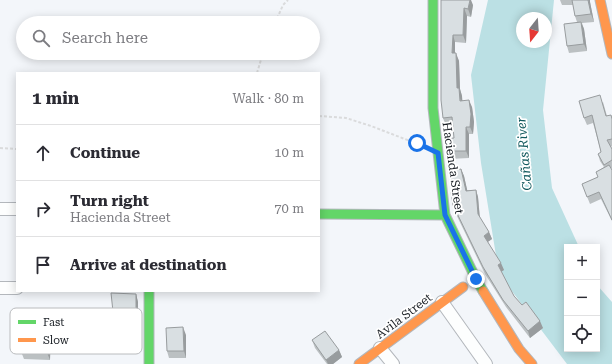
<!DOCTYPE html>
<html lang="en">
<head>
<meta charset="utf-8">
<style>
	:root { --surface:#fff; --page:#f2f2f3; --text:#2b2b33; --muted:#7c7c81; --line:#e1e1e2 }
	body { margin:0; font-family:"Roboto Serif",serif; background:var(--page); color:var(--text) }
	.controls { position:absolute; right:12px; bottom:12px; display:grid; overflow:hidden; border-radius:0px; box-shadow:0 2px 10px #0003 }
	.controls button { width:36px; height:36px; display:grid; place-items:center; padding:0; border:0; border-bottom:1px solid var(--line); background:var(--surface); color:var(--text); font:20px sans-serif }
	.compass { position:absolute; left:516px; top:12px; width:36px; height:36px; border-radius:50%; background:var(--surface); box-shadow:0 2px 10px #0003; rotate:197deg }
	.stop { position:absolute; width:12px; height:12px; margin:-9px; border:3px solid #1a73e8; border-radius:50%; background:#fff }
	.stop.end { background:#1a73e8; border-color:#fff; box-shadow:0 1px 4px #0008 }
	.list { margin:0; padding:0; list-style:none }
	h2 { display:flex; justify-content:space-between; align-items:center; height:52px; margin:0; padding:0 16px; font-size:17px }
	h2 small { font-size:13px; font-weight:400; color:var(--muted) }
	.list li { display:grid; grid-template-columns:26px 1fr auto; gap:12px; align-items:center; box-sizing:border-box; height:56px; padding:0 16px; border-top:1px solid var(--line) }
	.list b { display:block; font-size:15px; white-space:nowrap }
	.list p { margin:0; font-size:13px; white-space:nowrap; color:var(--muted) }
	.list em { font-size:13px; font-style:normal; color:var(--muted) }
	.icon { flex:none; width:22px; height:22px; fill:none; stroke:currentColor; stroke-width:2; stroke-linecap:round; stroke-linejoin:round }
	.map { position:relative; flex:none; width:612px; height:364px; overflow:hidden }
	.search { position:absolute; background:var(--surface); box-shadow:0 2px 10px #0003; left:16px; top:16px; width:304px; height:44px; display:flex; align-items:center; gap:10px; box-sizing:border-box; padding:0 14px; border-radius:22px; color:var(--muted); font-size:15px }
	.panel { position:absolute; background:var(--surface); box-shadow:0 2px 10px #0003; left:16px; top:72px; width:304px; height:220px; border-radius:0px }
	.map>svg:first-child { display:block }
	.water { fill:#bbe0e4; fill-rule:evenodd }
	.lines { fill:none; stroke-linecap:round; stroke-linejoin:round }
	.street-casing { stroke:#b3b7bc; stroke-width:14 }
	.fast-casing { stroke:#b3b7bc; stroke-width:11 }
	.slow-casing { stroke:#b3b7bc; stroke-width:11 }
	.path { stroke:#dadbdc; stroke-width:2; stroke-dasharray:3 2; stroke-linecap:butt }
	.street { stroke:#fdfefe; stroke-width:12 }
	.fast { stroke:#63d668; stroke-width:9 }
	.slow { stroke:#ff974d; stroke-width:9 }
	.wall { fill:#bbc0c2 }
	.shaded-wall { fill:#989c9e }
	.building { fill:#d9dfe2; stroke:#989c9e }
	.route { stroke:#1a73e8; stroke-width:5 }
	.labels { text-anchor:middle; dominant-baseline:central; stroke-width:3.5; stroke-linejoin:round; paint-order:stroke }
	.street-label { font-size:12px; fill:#1a1f25; stroke:#fff }
	.water-label { font-size:13px; font-style:italic; fill:#11595d; stroke:#fff }
	.key { fill:#fff; stroke:#babcbe; stroke-width:1 }
	.key-label { font-size:11px; fill:#1a1f25 }
</style>
</head>
<body>
<div class="map">
<svg width="612" height="364" viewBox="0 0 612 364">
	<rect width="100%" height="100%" fill="#f3f6fa"/>
	<path class="water" d="M 488,0 L 554,0 L 543,110 L 552,188 L 579,247 L 567,247 L 567,349 L 597,349 L 597,285 L 612,302 L 612,364 L 567,364 L 499,274 L 481,163 L 471,75 ZM 522,18 L 546,18 L 546,42 L 522,42 Z"/>
	<g class="lines">
		<g class="street-casing">
			<path id="street" d="M 0,209 L 17,209
				M 0,288 L 17,288
				M 442,302 L 486,364
				M 380,348 L 393,364"/>
		</g>
		<g class="fast-casing">
			<path id="fast" d="M 433,0 L 433,108 L 445,215 L 476,279 L 483,291
				M 319,214 L 445,215
				M 149,291 L 149,364"/>
		</g>
		<g class="slow-casing">
			<path id="slow" d="M 600,0 L 612,54
				M 483,291 L 519,349 L 532,364
				M 359,364 L 463,287"/>
		</g>
		<path class="path" d="M 275,23 L 283,5 L 288,0
			M 257,73 L 263,53
			M 319,116 L 346,118 L 371,126 L 423,146
			M 0,148 L 17,149"/>
		<use href="#street" class="street"/>
		<use href="#fast" class="fast"/>
		<use href="#slow" class="slow"/>
	</g>
	<path class="wall" d="M 441,0 L 473,5 L 471,17 L 467,16 L 466,43 L 455,42 L 455,53 L 459,61 L 460,89 L 462,96 L 462,100 L 472,107 L 474,122 L 473,134 L 469,134 L 469,158 L 449,159 L 447,151 L 454,138 L 453,125 L 446,126 L 443,118 Z
		M 560,0 L 590,0 L 590,2 L 594,22 L 582,23 L 584,29 L 587,51 L 569,53 L 567,46 L 577,22 L 575,16 L 573,5 L 562,5 Z
		M 603,102 L 607,116 L 611,115 L 612,118 L 612,146 L 611,147 L 612,149 L 612,168 L 611,169 L 612,170 L 612,221 L 601,199 L 590,204 L 582,184 L 598,177 L 596,172 L 604,167 L 600,161 L 598,154 L 601,152 L 593,123 L 587,125 L 584,118 Z
		M 461,169 L 464,176 L 467,190 L 476,190 L 478,197 L 480,218 L 489,232 L 492,239 L 488,242 L 504,270 L 501,271 L 514,296 L 522,305 L 543,328 L 530,338 L 506,307 L 485,274 L 455,212 L 453,205 L 454,192 Z
		M 136,294 L 138,302 L 138,328 L 117,328 L 114,321 Z
		M 47,312 L 51,322 L 50,360 L 24,359 L 20,349 Z
		M 186,335 L 186,358 L 169,358 L 167,351 Z
		M 312,340 L 339,350 L 342,357 L 333,364 L 327,364 L 315,348 Z"/>
	<path class="shaded-wall" d="M 470,0 L 471,0 L 473,5 L 471,17 L 468,9 Z
		M 588,0 L 590,0 L 590,2 L 594,22 L 591,14 Z
		M 464,8 L 467,16 L 466,43 L 463,35 Z
		M 581,22 L 584,29 L 587,51 L 584,44 Z
		M 453,35 L 455,42 L 455,61 L 452,53 Z
		M 456,53 L 459,61 L 460,89 L 462,96 L 463,108 L 457,88 Z
		M 469,100 L 472,107 L 474,122 L 473,134 L 470,127 Z
		M 466,127 L 469,134 L 469,158 L 466,151 Z
		M 461,169 L 464,176 L 469,198 L 466,191 Z
		M 476,190 L 478,197 L 480,221 L 478,214 Z
		M 489,232 L 492,239 L 486,243 L 484,236 Z
		M 501,263 L 504,270 L 501,272 L 498,265 Z
		M 136,294 L 138,302 L 138,328 L 136,321 Z
		M 47,312 L 51,322 L 50,360 L 46,350 Z
		M 540,321 L 543,328 L 530,338 L 528,331 Z
		M 183,327 L 186,335 L 186,358 L 184,351 Z
		M 339,350 L 342,357 L 333,364 L 328,364 L 326,360 Z"/>
	<path class="building" d="M 441,0 L 470,0 L 468,9 L 464,8 L 463,35 L 453,35 L 452,53 L 456,53 L 457,88 L 459,88 L 460,101 L 469,100 L 471,114 L 470,127 L 466,127 L 466,151 L 447,151 L 445,139 L 454,138 L 452,117 L 443,118 L 441,100 Z
		M 572,0 L 588,0 L 591,14 L 575,16 Z
		M 581,22 L 584,44 L 567,46 L 564,24 Z
		M 600,95 L 606,116 L 611,115 L 612,119 L 612,139 L 607,140 L 612,149 L 612,160 L 604,165 L 598,154 L 601,152 L 592,115 L 584,118 L 579,101 Z
		M 609,165 L 612,170 L 612,220 L 599,192 L 587,197 L 582,184 L 598,177 L 596,172 Z
		M 461,169 L 466,191 L 476,190 L 478,214 L 489,232 L 484,236 L 501,263 L 498,265 L 514,296 L 522,305 L 526,302 L 540,321 L 528,331 L 503,300 L 483,267 L 453,205 L 451,192 L 454,192 L 450,171 Z
		M 111,293 L 136,294 L 136,321 L 114,321 Z
		M 183,327 L 184,351 L 167,351 L 166,328 Z
		M 325,331 L 339,350 L 326,360 L 312,340 Z"/>
	<g class="lines">
		<path class="route" d="M 417,143 L 438,153 L 445,215 L 476,279"/>
	</g>
	<g class="labels">
		<g class="street-label">
			<text transform="translate(453 168) rotate(82)">Hacienda Street</text>
			<text transform="translate(404 316) rotate(-37)">Avila Street</text>
		</g>
		<g class="water-label">
			<text transform="translate(524 154) rotate(-95)">Cañas River</text>
		</g>
	</g>
	<rect x="10" y="308" width="132" height="46" rx="6" class="key"/>
	<rect x="18" y="320" width="18" height="4" fill="#63d668"/>
	<rect x="18" y="338" width="18" height="4" fill="#ff974d"/>
	<g class="key-label">
		<text x="43" y="326">Fast</text>
		<text x="43" y="344">Slow</text>
	</g>
</svg>
<div class="controls">
<button>+</button>
<button>−</button>
<button><svg class="icon" aria-label="locate" viewBox="0 0 24 24"><circle cx="12" cy="12" r="6"/><path d="M12 2v4M12 18v4M2 12h4M18 12h4"/></svg></button>
</div>
<svg class="compass" viewBox="-18 -18 36 36"><path d="M0-13l5 13h-10z" fill="#e53935"/><path d="M0 13l5-13h-10z" fill="#7c7c81"/></svg>
<div class="stop" style="left:417px;top:143px"></div>
<div class="stop end" style="left:476px;top:279px"></div>
<div class="search"><svg class="icon" aria-label="search" viewBox="0 0 24 24"><circle cx="10" cy="10" r="6"/><path d="M15 15l6 6"/></svg>Search here</div>
<section class="panel">
<h2>1 min<small>Walk · 80 m</small></h2>
<ul class="list">
<li><svg class="icon" aria-label="ahead" viewBox="0 0 24 24"><path d="M12 20V5M6 11l6-6 6 6"/></svg><div><b>Continue</b></div><em>10 m</em></li>
<li><svg class="icon" aria-label="right" viewBox="0 0 24 24"><path d="M7 20v-9h11M14 6l5 5-5 5"/></svg><div><b>Turn right</b><p>Hacienda Street</p></div><em>70 m</em></li>
<li><svg class="icon" aria-label="arrive" viewBox="0 0 24 24"><path d="M6 21V4h12l-3 4 3 4H6"/></svg><div><b>Arrive at destination</b></div></li>
</ul>
</section>
</div>
</body>
</html>
